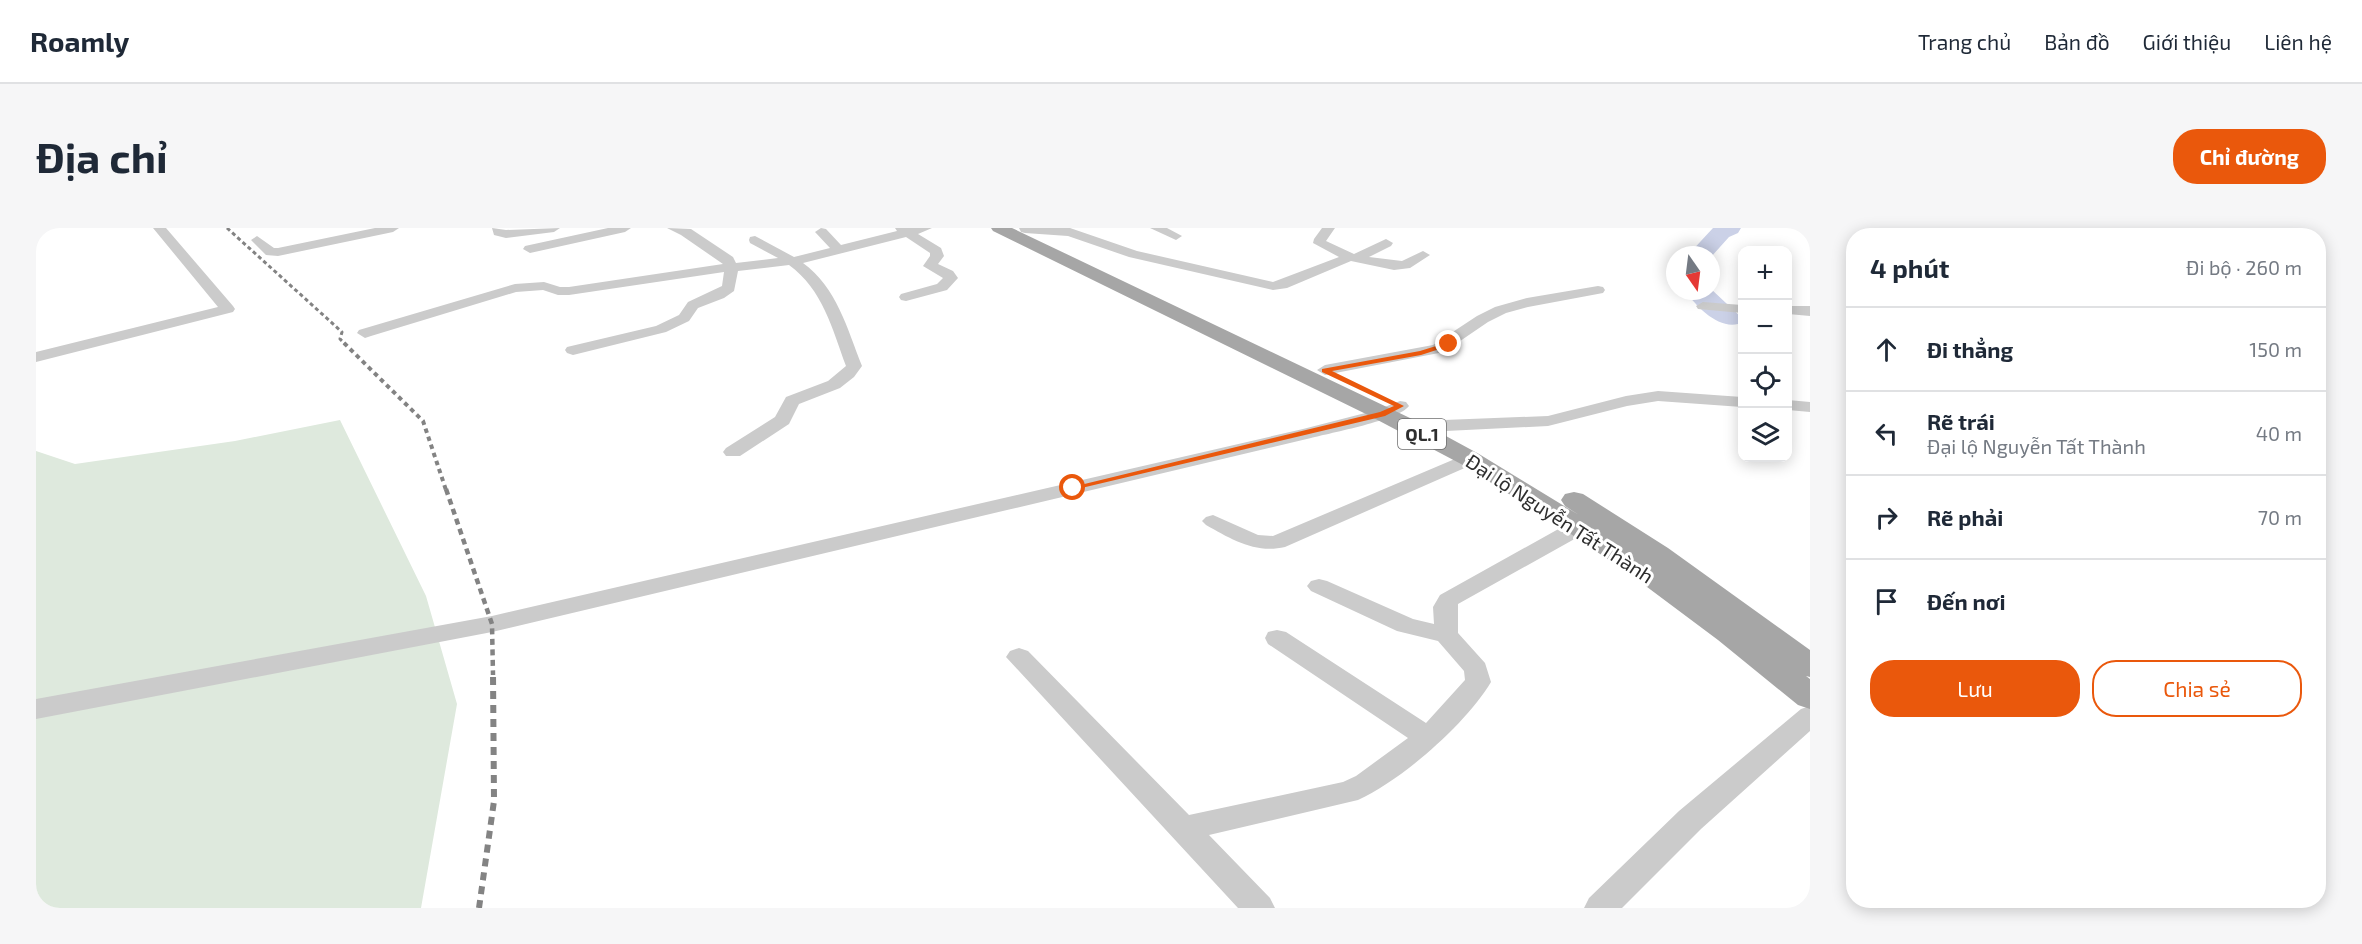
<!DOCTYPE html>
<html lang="vi">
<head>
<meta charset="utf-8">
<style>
	:root { --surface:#fff; --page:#f6f6f7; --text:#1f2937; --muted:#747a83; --line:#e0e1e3; --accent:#ea580c }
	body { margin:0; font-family:"Exo 2",sans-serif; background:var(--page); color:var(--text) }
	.controls { position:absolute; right:18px; top:18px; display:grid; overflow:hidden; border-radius:12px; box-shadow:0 3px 15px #0003 }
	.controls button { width:54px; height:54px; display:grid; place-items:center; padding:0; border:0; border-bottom:2px solid var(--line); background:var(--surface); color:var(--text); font:30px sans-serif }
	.compass { position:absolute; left:1630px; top:18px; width:54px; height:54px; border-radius:50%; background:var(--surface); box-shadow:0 3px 15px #0003; rotate:166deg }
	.stop { position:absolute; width:18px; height:18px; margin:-14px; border:4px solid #ea580c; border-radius:50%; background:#fff }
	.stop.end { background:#ea580c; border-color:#fff; box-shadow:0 2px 6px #0008 }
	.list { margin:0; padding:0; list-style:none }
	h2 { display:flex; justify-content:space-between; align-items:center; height:78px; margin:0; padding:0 24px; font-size:26px }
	h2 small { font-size:20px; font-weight:400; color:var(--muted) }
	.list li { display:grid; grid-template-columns:39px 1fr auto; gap:18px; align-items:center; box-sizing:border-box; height:84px; padding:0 24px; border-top:2px solid var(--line) }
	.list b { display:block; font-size:22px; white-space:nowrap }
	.list p { margin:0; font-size:20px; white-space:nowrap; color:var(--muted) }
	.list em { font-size:20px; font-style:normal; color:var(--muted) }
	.actions { display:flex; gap:12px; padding:18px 24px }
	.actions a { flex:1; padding:14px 0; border:2px solid var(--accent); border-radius:24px; text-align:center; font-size:21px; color:var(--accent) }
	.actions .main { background:var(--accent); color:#fff }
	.icon { flex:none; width:33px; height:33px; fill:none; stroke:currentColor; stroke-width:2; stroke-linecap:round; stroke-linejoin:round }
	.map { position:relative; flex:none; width:1774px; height:680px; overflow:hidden; border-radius:24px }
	header { display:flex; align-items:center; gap:36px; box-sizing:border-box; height:84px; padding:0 30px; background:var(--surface); border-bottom:2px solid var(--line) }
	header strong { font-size:28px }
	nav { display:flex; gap:33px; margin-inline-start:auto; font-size:21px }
	.intro { display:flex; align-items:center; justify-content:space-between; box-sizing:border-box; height:144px; padding:0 36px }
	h1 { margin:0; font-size:42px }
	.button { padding:15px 27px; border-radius:24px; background:var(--accent); color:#fff; font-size:21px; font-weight:700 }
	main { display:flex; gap:36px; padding:0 36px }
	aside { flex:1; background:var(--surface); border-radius:24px; box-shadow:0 3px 15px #0003 }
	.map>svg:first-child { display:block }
	.green { fill:#dee9dd }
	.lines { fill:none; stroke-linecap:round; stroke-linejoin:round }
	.river { fill:#cbd1e7; fill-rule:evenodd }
	.minor { fill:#cbcbcb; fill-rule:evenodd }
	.major { fill:#a6a6a6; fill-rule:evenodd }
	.rail-far3 { stroke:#838383; stroke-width:3; stroke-dasharray:4 3; stroke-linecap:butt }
	.rail-far2 { stroke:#838383; stroke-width:4; stroke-dasharray:4.5 4; stroke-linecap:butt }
	.rail-far1 { stroke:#838383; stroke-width:4.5; stroke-dasharray:6 4.5; stroke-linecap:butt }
	.rail { stroke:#838383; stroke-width:6; stroke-dasharray:8 6; stroke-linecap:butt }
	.route { fill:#ea580c }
	.labels { text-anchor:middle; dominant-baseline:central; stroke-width:6; stroke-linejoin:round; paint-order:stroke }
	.shield { fill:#fff; stroke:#6d6d6d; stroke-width:1.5 }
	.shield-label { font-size:18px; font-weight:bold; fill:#2e2e2e }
	.street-label { font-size:20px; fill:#2e2e2e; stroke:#fff }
</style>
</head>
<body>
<header>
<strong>Roamly</strong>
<nav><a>Trang chủ</a><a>Bản đồ</a><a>Giới thiệu</a><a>Liên hệ</a></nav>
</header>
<div class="intro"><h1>Địa chỉ</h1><a class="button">Chỉ đường</a></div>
<main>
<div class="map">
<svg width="1774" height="680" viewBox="0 0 1774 680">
	<rect width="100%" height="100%" fill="#fff"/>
	<path class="green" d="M 304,192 L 390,368 L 421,476 L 385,680 L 0,680 L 0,223 L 39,236 L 199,213 Z"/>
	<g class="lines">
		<path class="river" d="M 1677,0 L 1705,0 L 1702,5 L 1693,9 L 1675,29 L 1652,27 Z
			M 1675,61 L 1706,90 L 1702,96 C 1682,101 1661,79 1649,63 Z"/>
		<path class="minor" d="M 117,0 L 130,0 L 197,78 L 199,81 L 197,84 L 0,134 L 0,124 L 182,79 Z
			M 339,0 L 363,0 L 357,4 L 242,28 L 230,27 L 215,12 L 221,8 L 238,20 L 242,20 Z
			M 456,0 L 470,2 L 524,0 L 518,4 L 470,10 L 458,7 Z
			M 572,0 L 595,0 L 589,4 L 494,25 L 487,21 L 489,18 Z
			M 631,0 L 655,1 L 697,29 L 700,35 L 742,30 L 714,15 L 713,12 L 714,9 L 719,8 L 758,29 L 794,20 L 779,4 L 785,0 L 790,1 L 805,17 L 861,3 L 859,0 L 896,0 L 882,6 L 905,20 L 908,28 L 902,36 L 917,43 L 922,50 L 911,62 L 870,73 L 865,72 L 863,69 L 865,66 L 901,56 L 907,50 L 887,38 L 894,28 L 894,25 L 870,9 L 767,35 C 801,60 811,100 826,138 L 818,149 L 804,160 L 763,176 L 753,196 L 704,228 L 690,228 L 687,224 L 690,220 L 739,189 L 750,169 L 792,153 L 810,138 C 796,100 787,62 753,37 L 702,43 L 698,63 L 688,70 L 662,80 L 653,93 L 630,104 L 537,127 L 531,125 L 529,122 L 531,119 L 620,98 L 643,87 L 652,74 L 686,58 L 688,44 L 533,67 L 522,67 L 507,62 L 480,64 L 335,108 L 329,110 L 321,105 L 323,102 L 479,56 L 508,54 L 524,59 L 533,59 L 687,36 L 645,7 Z
			M 983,0 L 1034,0 L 1101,23 L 1237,54 L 1303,29 L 1277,15 L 1278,11 L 1286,0 L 1299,0 L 1290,13 L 1318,26 L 1350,11 L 1357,15 L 1355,18 L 1333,29 L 1366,33 L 1387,23 L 1394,27 L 1374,40 L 1358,42 L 1315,33 L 1251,60 L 1237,62 L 1093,29 L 1032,8 L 989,5 L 985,4 Z
			M 1114,0 L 1131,0 L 1146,8 L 1140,12 Z
			M 1562,58 L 1567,59 L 1569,62 L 1567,65 L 1492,79 L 1470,85 L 1452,94 L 1408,124 L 1289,147 L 1281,142 L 1289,137 L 1397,117 L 1441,88 L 1459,79 L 1491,70 Z
			M 1667,74 L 1706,77 L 1706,85 L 1662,81 L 1660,78 Z
			M 1752,78 L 1774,78 L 1774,88 L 1752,86 Z
			M 1622,163 L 1706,169 L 1706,179 L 1622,173 L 1591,178 L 1512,198 L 1410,203 L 1386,211 L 1379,209 L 1377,205 L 1379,201 L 1408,192 L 1512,188 L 1590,168 Z
			M 1752,172 L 1774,174 L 1774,184 L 1752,182 Z
			M 1364,173 L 1370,174 L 1373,178 C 1363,192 1294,205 1275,210 L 456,404 L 0,491 L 0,471 L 456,388 L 1267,201 L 1341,182 Z
			M 1433,225 L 1440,227 L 1443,231 L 1440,235 L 1249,319 C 1219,326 1195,311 1170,297 L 1166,293 L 1170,289 L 1177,287 L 1222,307 L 1237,308 Z
			M 1543,293 L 1551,294 L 1554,299 L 1551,304 L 1422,376 L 1422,405 L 1449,435 L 1455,454 C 1430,496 1366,552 1322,572 L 1173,607 L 1234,670 L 1239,680 L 1202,680 L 970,429 L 974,423 L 983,420 L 992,423 L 1153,587 L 1307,554 L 1320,548 L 1372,510 L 1232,416 L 1229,410 L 1232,404 L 1241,402 L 1250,404 L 1390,495 L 1429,452 L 1428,443 L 1402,413 L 1361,403 L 1275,363 L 1271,358 L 1275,353 L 1283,351 L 1291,353 L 1377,391 L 1398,396 L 1397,379 L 1404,367 L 1535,294 Z
			M 1774,478 L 1774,503 L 1665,601 L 1586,680 L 1548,680 L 1553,670 L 1643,583 L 1765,481 Z"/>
		<path class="major" d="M 955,0 L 976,0 L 1397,201 L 1443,226 L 1543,287 L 1529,278 L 1525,272 L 1529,266 L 1538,264 L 1547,266 L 1632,320 L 1774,422 L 1774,449 L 1770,448 L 1774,451 L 1774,481 L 1762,477 L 1682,412 L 1599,350 L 1513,291 L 1425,236 L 1334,188 L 957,3 Z"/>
		<path class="rail-far3" d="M 191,0 L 306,104 L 304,111 L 309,116"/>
		<path class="rail-far2" d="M 308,115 L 387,193 L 410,262"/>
		<path class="rail-far1" d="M 410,261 L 456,396 L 457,447"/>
		<path class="rail" d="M 443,680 L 458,573 L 457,445"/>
	</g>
	<path class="route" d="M 1413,114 L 1416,117 L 1385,127 L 1296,143 L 1368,178 L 1349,188 L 1037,262 L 1032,260 L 1344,184 L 1358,178 L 1286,144 L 1286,141 L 1384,123 Z"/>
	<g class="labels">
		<rect class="shield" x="1362" y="191" width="48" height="30" rx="4.5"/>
		<g class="shield-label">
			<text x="1386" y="206">QL.1</text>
		</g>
		<g class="street-label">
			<text transform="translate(1524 290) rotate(33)">Đại lộ Nguyễn Tất Thành</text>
		</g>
	</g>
</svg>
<div class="controls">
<button>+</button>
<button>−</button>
<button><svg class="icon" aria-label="locate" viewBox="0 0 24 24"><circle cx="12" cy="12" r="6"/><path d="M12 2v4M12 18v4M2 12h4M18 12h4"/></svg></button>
<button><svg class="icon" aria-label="layers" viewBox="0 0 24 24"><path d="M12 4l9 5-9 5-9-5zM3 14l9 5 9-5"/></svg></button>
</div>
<svg class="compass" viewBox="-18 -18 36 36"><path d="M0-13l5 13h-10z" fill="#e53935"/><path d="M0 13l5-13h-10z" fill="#747a83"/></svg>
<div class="stop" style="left:1037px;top:260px"></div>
<div class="stop end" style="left:1413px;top:116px"></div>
</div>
<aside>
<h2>4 phút<small>Đi bộ · 260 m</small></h2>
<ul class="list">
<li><svg class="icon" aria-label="ahead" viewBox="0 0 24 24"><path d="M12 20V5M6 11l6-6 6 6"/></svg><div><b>Đi thẳng</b></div><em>150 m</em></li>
<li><svg class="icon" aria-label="left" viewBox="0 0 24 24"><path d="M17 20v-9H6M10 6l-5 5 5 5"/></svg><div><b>Rẽ trái</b><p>Đại lộ Nguyễn Tất Thành</p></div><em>40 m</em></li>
<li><svg class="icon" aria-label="right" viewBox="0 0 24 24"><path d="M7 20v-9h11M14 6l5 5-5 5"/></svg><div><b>Rẽ phải</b></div><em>70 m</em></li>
<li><svg class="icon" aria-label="arrive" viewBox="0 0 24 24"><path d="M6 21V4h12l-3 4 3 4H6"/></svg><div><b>Đến nơi</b></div></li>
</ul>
<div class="actions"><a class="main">Lưu</a><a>Chia sẻ</a></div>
</aside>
</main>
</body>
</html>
